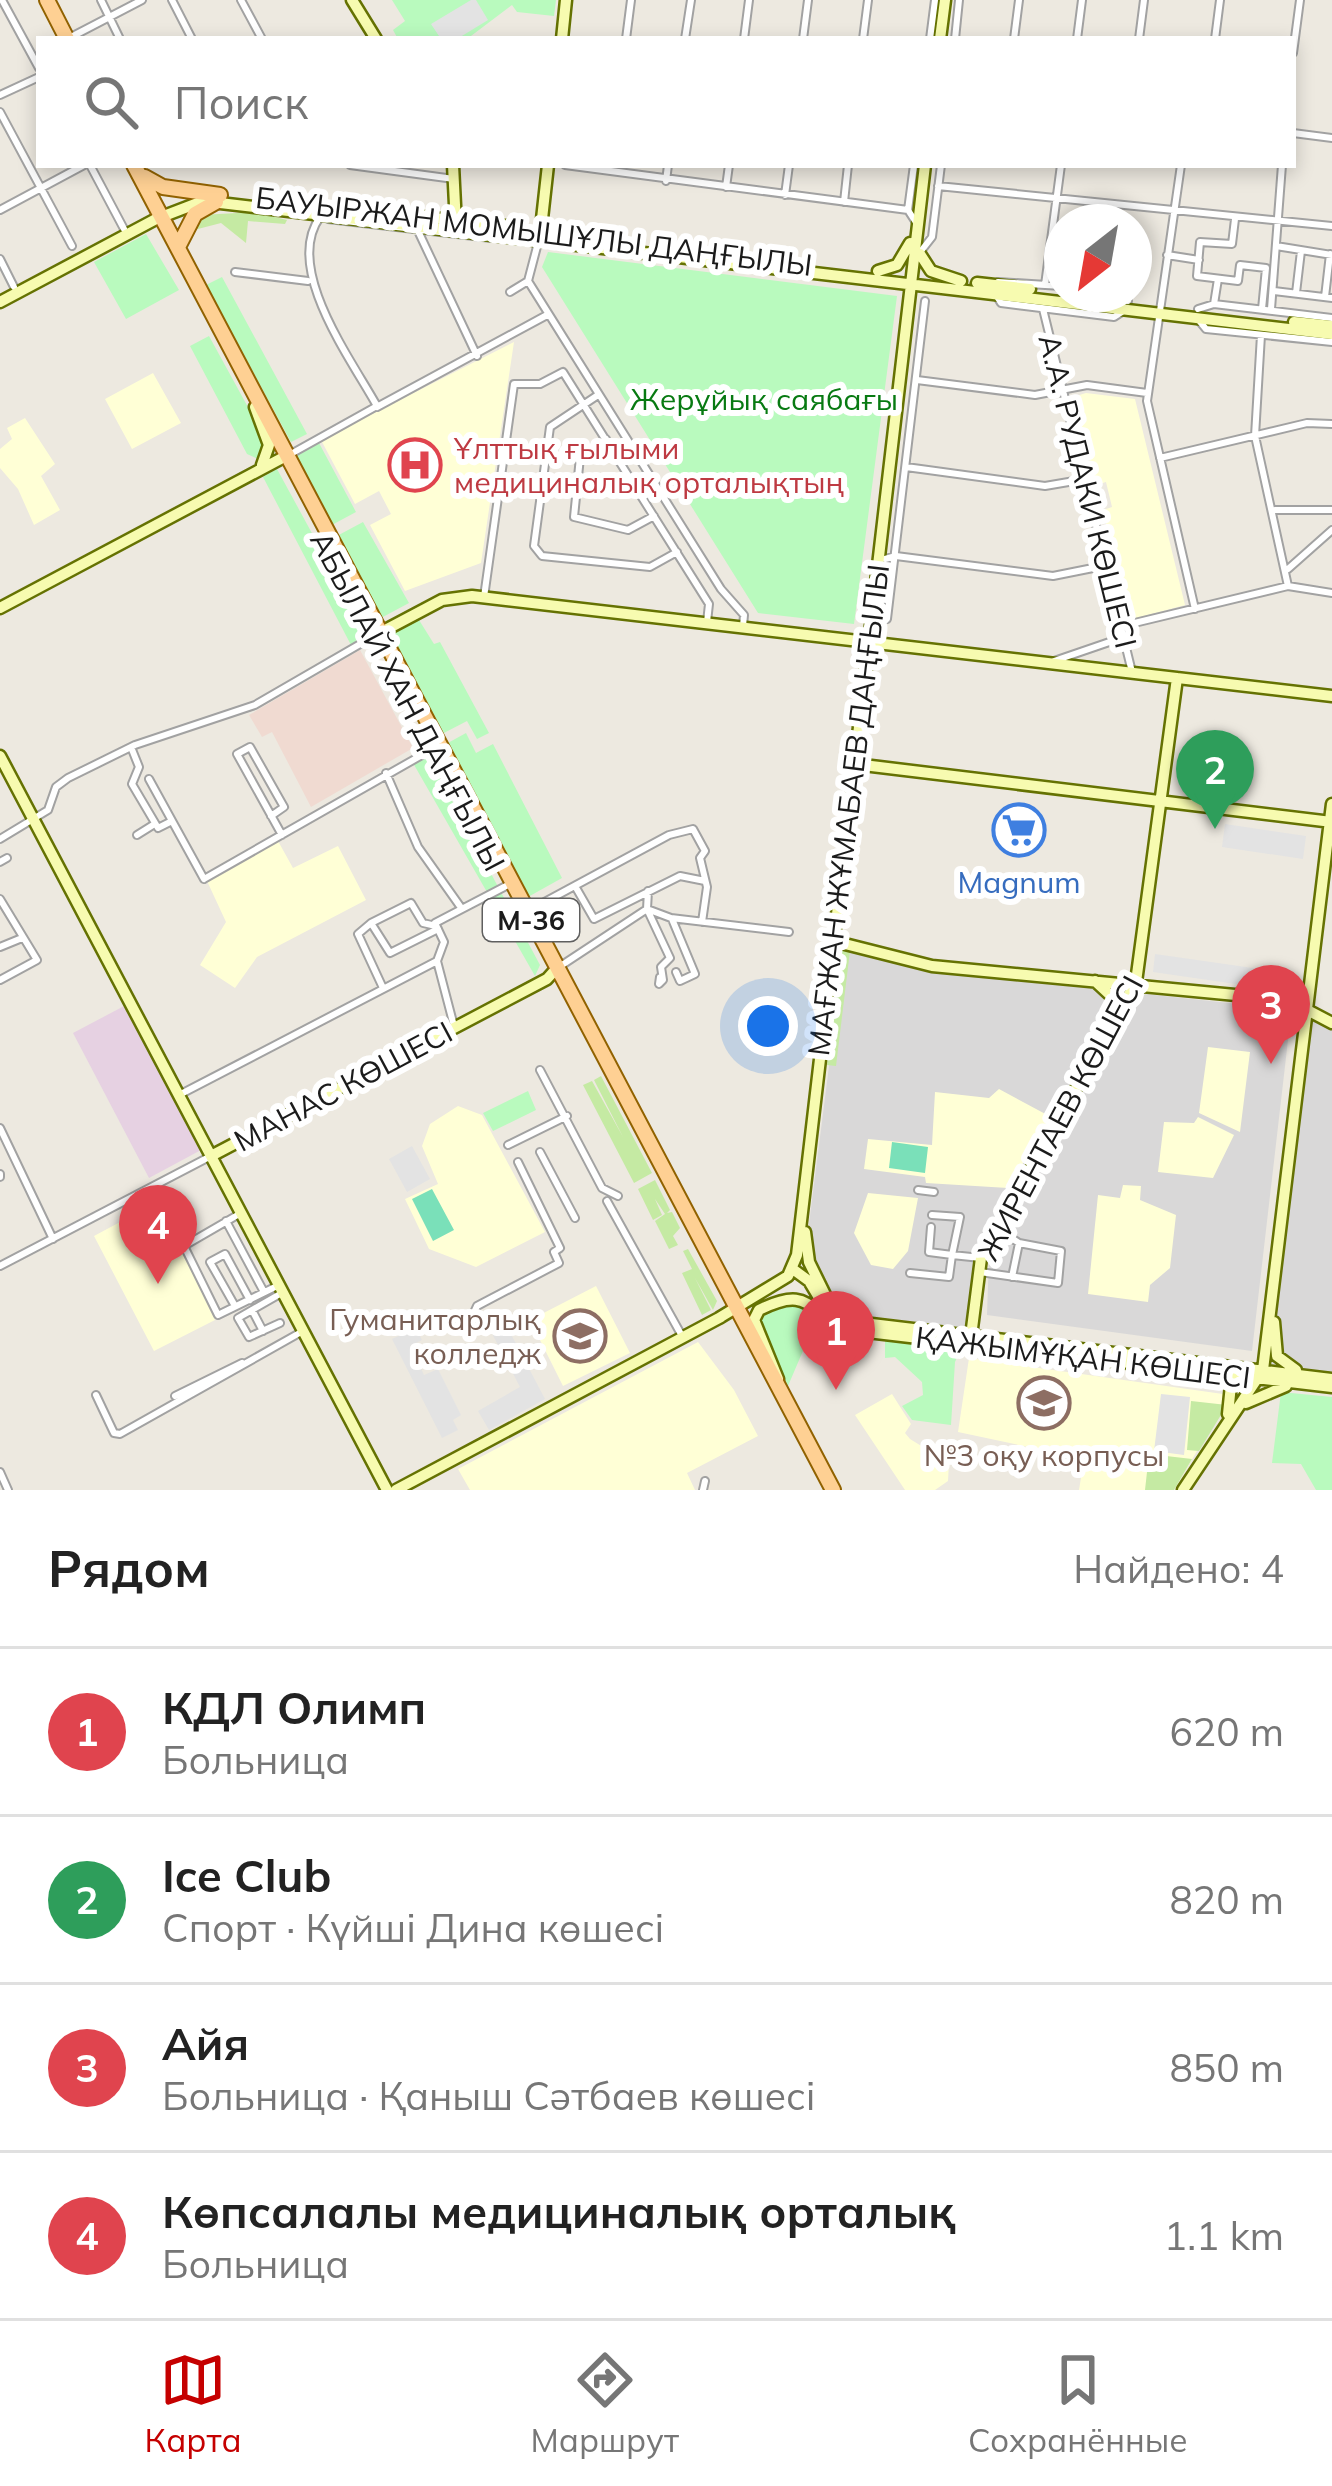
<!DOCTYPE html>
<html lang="ru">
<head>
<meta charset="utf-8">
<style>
	:root { --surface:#fff; --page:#f6f6f6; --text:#222; --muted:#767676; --line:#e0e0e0; --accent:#c50000 }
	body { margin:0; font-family:Mulish,sans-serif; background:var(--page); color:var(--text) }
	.compass { position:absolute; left:1044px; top:204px; width:108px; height:108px; border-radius:50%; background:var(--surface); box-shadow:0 6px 18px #0003; rotate:211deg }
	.you { position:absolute; left:768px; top:1026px; width:42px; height:42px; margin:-30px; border:9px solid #fff; border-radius:50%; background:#1a73e8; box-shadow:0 0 0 18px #1a73e833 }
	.badge { display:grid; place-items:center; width:78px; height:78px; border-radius:50%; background:var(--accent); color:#fff; font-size:39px; font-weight:700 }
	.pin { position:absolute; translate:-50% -99px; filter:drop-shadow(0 3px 6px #0008) }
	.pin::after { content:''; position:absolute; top:63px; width:42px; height:36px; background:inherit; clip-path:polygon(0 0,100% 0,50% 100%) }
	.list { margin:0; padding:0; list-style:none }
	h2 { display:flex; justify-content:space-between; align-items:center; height:156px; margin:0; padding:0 48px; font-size:51px }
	h2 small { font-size:39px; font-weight:400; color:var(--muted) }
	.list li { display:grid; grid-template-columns:78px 1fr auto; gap:36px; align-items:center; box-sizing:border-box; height:168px; padding:0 48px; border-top:3px solid var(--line) }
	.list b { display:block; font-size:45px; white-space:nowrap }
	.list p { margin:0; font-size:39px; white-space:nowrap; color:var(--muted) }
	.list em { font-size:39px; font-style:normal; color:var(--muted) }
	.icon { flex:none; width:66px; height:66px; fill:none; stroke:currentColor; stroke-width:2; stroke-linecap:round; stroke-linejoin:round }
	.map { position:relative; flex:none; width:1332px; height:1490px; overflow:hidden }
	.search { position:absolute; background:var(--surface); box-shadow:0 6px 18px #0003; left:36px; right:36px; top:36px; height:132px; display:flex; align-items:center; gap:30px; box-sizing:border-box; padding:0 42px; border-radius:0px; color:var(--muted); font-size:45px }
	.sheet { height:828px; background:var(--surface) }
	nav { display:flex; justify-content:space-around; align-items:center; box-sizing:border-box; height:168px; border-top:3px solid var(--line); background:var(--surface); font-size:33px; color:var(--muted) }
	nav a { display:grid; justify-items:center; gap:6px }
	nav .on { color:var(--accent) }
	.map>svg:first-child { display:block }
	.residential { fill:#d9d8d8 }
	.industrial { fill:#e6d1e2 }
	.education { fill:#ffffd6 }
	.military { fill:#f0dad1 }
	.grass { fill:#c5eaa3 }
	.park { fill:#b9fabe }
	.pitch { fill:#7ae0b9 }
	.parking { fill:#e3e3e3 }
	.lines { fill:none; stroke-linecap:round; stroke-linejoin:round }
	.street-casing { stroke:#a2a2a2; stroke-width:10 }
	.secondary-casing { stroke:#657202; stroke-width:15 }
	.primary-casing { stroke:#916200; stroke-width:18 }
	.street { stroke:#fff; stroke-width:6 }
	.secondary { stroke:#f7fbb0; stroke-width:10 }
	.primary { stroke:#fed093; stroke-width:14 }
	.labels { text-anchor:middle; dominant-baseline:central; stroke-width:12; stroke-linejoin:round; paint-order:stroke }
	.shield { fill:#fff; stroke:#5f5f5f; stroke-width:3 }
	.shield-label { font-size:27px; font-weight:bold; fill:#1b1b1b }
	.street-label { font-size:30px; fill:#1b1b1b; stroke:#fff }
	.park-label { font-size:30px; fill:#087a12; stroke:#fff }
	.health-label { font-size:30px; fill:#be3a42; stroke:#fff; text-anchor:start }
	.shop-label { font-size:30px; fill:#366cbe; stroke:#fff }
	.education-label { font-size:30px; fill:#785e54; stroke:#fff; text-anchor:end }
</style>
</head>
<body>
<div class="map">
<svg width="1332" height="1490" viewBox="0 0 1332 1490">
	<rect width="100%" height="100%" fill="#ede9e0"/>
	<path class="residential" d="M 844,948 L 933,969 L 1127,986 L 977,1257 L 967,1328 L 840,1313 L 803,1271 Z
		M 1145,994 L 1257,1006 L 1290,1023 L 1252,1351 L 987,1315 L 989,1256 L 1083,1088 Z
		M 1313,1011 L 1327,1020 L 1332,1015 L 1332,1379 L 1268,1371 Z"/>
	<path class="industrial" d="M 126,1005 L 201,1150 L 149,1178 L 73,1033 Z"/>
	<path class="education" d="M 514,342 L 481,563 L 405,591 L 370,525 L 391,514 L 379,491 L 355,504 L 321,440 Z
		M 153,373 L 181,423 L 132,449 L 105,399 Z
		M 1086,393 L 1135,399 L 1185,605 L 1129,620 L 1103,510 L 1112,507 L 1106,482 L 1096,485 L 1073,397 Z
		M 25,418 L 55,464 L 41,476 L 60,510 L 34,525 L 18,489 L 0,468 L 0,449 L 12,439 L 7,428 Z
		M 278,841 L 293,868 L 338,846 L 366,900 L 257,957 L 235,988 L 200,965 L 226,922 L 207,881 Z
		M 1208,1047 L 1250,1052 L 1240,1132 L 1199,1113 Z
		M 999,1089 L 1051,1117 L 1008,1188 L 926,1183 L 925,1177 L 864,1169 L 868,1139 L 932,1145 L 935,1092 L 989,1098 Z
		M 458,1106 L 482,1115 L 545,1232 L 476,1267 L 429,1249 L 405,1199 L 438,1184 L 422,1146 L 430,1124 Z
		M 1198,1117 L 1234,1135 L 1213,1178 L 1158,1172 L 1164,1122 L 1194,1123 Z
		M 1123,1185 L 1141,1186 L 1140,1200 L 1176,1215 L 1170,1268 L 1150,1285 L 1148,1302 L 1088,1294 L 1098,1195 L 1120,1198 Z
		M 176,1192 L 193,1228 L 185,1233 L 181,1249 L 215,1320 L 154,1351 L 94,1236 Z
		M 868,1193 L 918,1198 L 908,1251 L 893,1269 L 871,1265 L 854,1233 Z
		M 596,1286 L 630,1353 L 563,1386 L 530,1320 Z
		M 698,1342 L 734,1390 L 758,1436 L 687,1473 L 695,1490 L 470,1490 L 458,1469 Z
		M 969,1358 L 1230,1395 L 1174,1490 L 1079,1490 L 1084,1459 L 958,1432 Z
		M 892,1394 L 911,1424 L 905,1433 L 910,1439 L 949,1463 L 948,1481 L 935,1490 L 905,1490 L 855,1415 Z"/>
	<path class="military" d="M 360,650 L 413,748 L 311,807 L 272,732 L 262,737 L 249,715 Z"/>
	<path class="grass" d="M 255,212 L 287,220 L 285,224 L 248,221 L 246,243 L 221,223 L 194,230 L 201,215 Z
		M 841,950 L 850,951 L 836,1066 L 827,1065 Z
		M 601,1076 L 652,1173 L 634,1183 L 583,1085 L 592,1081 L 623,1137 L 594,1080 Z
		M 655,1180 L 670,1210 L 667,1213 L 672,1212 L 680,1228 L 673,1236 L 678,1245 L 669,1249 L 655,1221 L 665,1214 L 655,1199 L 662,1215 L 653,1220 L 638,1189 Z
		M 688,1249 L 717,1301 L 713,1310 L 695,1278 L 711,1310 L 702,1315 L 682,1273 L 692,1269 L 683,1251 Z
		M 1191,1401 L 1227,1405 L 1199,1451 L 1187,1450 Z
		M 1149,1454 L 1192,1459 L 1174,1490 L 1145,1490 Z"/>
	<path class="park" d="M 392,0 L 556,0 L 554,16 L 517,12 L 512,5 L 467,39 L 398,39 L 393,30 L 405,21 Z
		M 146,234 L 179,290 L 126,319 L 94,262 Z
		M 548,252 L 897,296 L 854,624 L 758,613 L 542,267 Z
		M 222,277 L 307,434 L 291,442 L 206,285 Z
		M 209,336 L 249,409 L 263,449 L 258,459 L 247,454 L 190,346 Z
		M 319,443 L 356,512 L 330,526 L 293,457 Z
		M 277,469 L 363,627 L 362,637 L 351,645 L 263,477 Z
		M 363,522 L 409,603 L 381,618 L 335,537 Z
		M 419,620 L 434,644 L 440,642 L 489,733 L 477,739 L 467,721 L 440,735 L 387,634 Z
		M 466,733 L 476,753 L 493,744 L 562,878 L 528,897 L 446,744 Z
		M 428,756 L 540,965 L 535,976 L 413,763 Z
		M 528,1091 L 536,1110 L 493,1131 L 483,1113 Z
		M 787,1298 L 811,1309 L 830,1335 L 811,1332 L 785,1393 L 757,1320 Z
		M 885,1339 L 962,1347 L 955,1362 L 951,1425 L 912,1420 L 902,1406 L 923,1395 L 922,1382 L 895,1357 L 885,1358 Z
		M 1281,1392 L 1332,1397 L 1332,1490 L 1316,1490 L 1301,1464 L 1272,1463 Z"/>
	<path class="pitch" d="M 892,1142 L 928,1147 L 925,1173 L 889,1168 Z
		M 432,1189 L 454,1230 L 433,1241 L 412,1199 Z"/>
	<path class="parking" d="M 471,0 L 476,0 L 488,20 L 457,39 L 441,39 L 431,24 Z
		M 1225,824 L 1306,836 L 1303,859 L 1222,847 Z
		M 1155,954 L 1288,973 L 1285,991 L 1153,972 Z
		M 412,1146 L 430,1179 L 407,1192 L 389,1159 Z
		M 502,1317 L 545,1399 L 489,1430 L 478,1411 L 520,1387 L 487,1324 Z
		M 416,1328 L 422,1340 L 410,1346 L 424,1375 L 438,1369 L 461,1415 L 453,1420 L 458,1430 L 442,1438 L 392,1339 Z
		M 1161,1394 L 1190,1397 L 1184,1455 L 1154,1451 Z"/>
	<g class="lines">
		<g class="street-casing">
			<path id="street" d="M 2,0 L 39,68
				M 101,0 L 120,39
				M 172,0 L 192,39
				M 241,0 L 262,39
				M 71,37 L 142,0
				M 626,39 L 631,0
				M 685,39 L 691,0
				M 744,39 L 749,0
				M 803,39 L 808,0
				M 863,39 L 868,0
				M 930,39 L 935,0
				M 955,39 L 959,0
				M 1014,39 L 1019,0
				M 1077,39 L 1082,0
				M 1139,39 L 1144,0
				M 1215,39 L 1220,0
				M 1293,53 L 1300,0
				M 0,95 L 39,77
				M 0,112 L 72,246
				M 1293,133 L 1332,138
				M 90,165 L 124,229
				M 350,165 L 454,179
				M 565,165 L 908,210
				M 914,165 L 908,210 L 917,224
				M 1181,165 L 1147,401 L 1195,609
				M 666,181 L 668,165
				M 938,186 L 1332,226
				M 726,187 L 729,165
				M 785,195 L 789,165
				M 844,202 L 848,165
				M 0,210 L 84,165
				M 328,219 L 491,238
				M 1235,219 L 1232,244 L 1200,242 L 1197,276 L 1238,281 L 1240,265 L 1266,268 L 1262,309
				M 419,233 L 477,356
				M 539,239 L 528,281 L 721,589 L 744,615 L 743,626
				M 1276,246 L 1332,255
				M 921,251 L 932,237 L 941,165
				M 1167,255 L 1199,260
				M 0,259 L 14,287
				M 235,272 L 308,281
				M 998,282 L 1062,286
				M 1045,285 L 1061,165
				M 1274,291 L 1332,298
				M 510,292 L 528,281
				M 1296,293 L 1301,251
				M 1121,294 L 1128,301
				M 996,295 L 1001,303 L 1114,317 L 1125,310
				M 1325,297 L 1330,254
				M 1214,304 L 1218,279
				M 1043,309 L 1132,672
				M 1198,309 L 1214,304 L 1332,318
				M 1271,309 L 1282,165
				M 1197,318 L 1206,329 L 1332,342
				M 1261,335 L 1255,436 L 1288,586
				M 917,380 L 1035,395 L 1087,385 L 1147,393
				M 598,395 L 550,427 L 534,546 L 542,556 L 650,567 L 677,552
				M 377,407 L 547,315
				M 606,439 L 580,457 L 574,517 L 628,530 L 654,516
				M 289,455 L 377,406 C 351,359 283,268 320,217
				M 1160,458 L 1307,423 L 1332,424
				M 906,467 L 1045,486 L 1086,479
				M 1275,510 L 1332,510
				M 885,559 L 896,556 L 1053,576 L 1108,565
				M 1288,569 L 1332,530
				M 484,597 L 514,384 L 540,384 L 563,372 L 709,604 L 707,622
				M 887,619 L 925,301
				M 1122,626 L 1288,586 L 1332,593
				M 1054,661 L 1124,637
				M 131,747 L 139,767 L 132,784 L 158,828 L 172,821
				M 386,773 L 418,847 L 462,909
				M 149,779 L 204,879 L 436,747
				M 271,816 L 284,807 L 250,747 L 237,754 L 282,835
				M 137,835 L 153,825
				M 0,839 L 48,810 L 56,787 L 68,778 L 135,745 L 255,705 L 374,636
				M 0,862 L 7,858
				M 575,886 L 594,919 L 680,876 L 705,881
				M 648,891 L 647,909 L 670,958 L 661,967 L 663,980 L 659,984 L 660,977
				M 0,899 L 37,960 L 0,980
				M 528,911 L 669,835 L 693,829 L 705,851 L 700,858 L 707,887 L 702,922
				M 672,919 L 695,974 L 680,981 L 676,972
				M 371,923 L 358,934 L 383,988
				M 436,926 L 423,923 L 411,903 L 371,923 L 390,953 L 438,929
				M 0,947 L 22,938
				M 559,967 L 647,909 L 671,918 L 789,932
				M 454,1026 L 437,961 L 444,942 L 435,923 L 506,886
				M 540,1070 L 602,1188 L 618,1196
				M 179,1095 L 437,961
				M 0,1128 L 53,1239
				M 508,1145 L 567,1116
				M 540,1152 L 575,1218
				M 0,1174 L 0,1177
				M 918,1190 L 934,1192
				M 607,1201 L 682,1336
				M 241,1213 L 184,1246 L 218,1315 L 279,1285
				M 226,1221 L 264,1292
				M 931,1227 L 929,1252 L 952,1255 L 960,1217 L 932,1215
				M 0,1266 L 211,1156
				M 980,1272 L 1058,1283 L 1061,1251 L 1019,1243 L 996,1228
				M 910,1273 L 949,1277 L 952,1255 L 981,1258
				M 1012,1277 L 1019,1243
				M 235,1306 L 210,1262 L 225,1254 L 250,1300
				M 252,1310 L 263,1331
				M 471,1319 L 477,1306 L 559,1263 L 554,1252 L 560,1248 L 518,1162
				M 280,1323 L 249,1337 L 238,1318 L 280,1294
				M 96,1395 L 114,1433 L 120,1434 L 303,1331
				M 175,1396 L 242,1363
				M 0,1472 L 8,1490
				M 703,1490 L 705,1481"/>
		</g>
		<g class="secondary-casing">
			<path id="secondary" d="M 352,0 L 376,39
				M 562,39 L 566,0
				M 940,39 L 945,0
				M 453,165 L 456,225
				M 351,209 L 523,228
				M 540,237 L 548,165
				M 920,254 L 931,271 L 961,281
				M 878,271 L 897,265 L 910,243
				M 977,283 L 1030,289
				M 0,302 L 156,219 L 203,201 L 1332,334
				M 1294,322 L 1332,326
				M 255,407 L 269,445 L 262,465
				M 0,608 L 286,456
				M 374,636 L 442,600 L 472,596 L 1332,696
				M 0,756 L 387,1490
				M 855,764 L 1332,822
				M 833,941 L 932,966 L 1288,1000 L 1332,1023
				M 1095,981 L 1122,1006
				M 211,1156 L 547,979 L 556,969
				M 805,1232 L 809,1262 L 833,1311
				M 794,1270 L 809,1281 L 821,1301
				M 825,1308 L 855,1322 L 1332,1379
				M 719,1318 L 788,1276 L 797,1255 L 925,165
				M 1274,1322 L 1277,1356 L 1296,1370
				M 970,1344 L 981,1258 L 1136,982 L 1177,678
				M 1215,1377 L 1231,1385 L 1228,1414
				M 778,1379 L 754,1320 L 759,1310 C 817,1281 804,1320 859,1331 L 1332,1387
				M 1246,1403 L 1286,1386
				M 396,1490 L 721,1317
				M 1183,1490 L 1263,1370 L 1332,804"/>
		</g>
		<g class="primary-casing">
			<path id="primary" d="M 47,0 L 67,39
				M 134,165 L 833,1490
				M 145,177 L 163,187 L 220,195
				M 178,247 L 195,214 L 216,202"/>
		</g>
		<use href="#street" class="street"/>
		<use href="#secondary" class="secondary"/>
		<use href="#primary" class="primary"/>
	</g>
	<defs>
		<g id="hospital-ring" transform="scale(2.7)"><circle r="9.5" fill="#fff" stroke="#e0444e" stroke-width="1.5"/><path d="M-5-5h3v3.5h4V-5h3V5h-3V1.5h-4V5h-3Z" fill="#e0444e"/></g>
		<g id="supermarket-ring" transform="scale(2.7)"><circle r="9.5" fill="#fff" stroke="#3f7fe0" stroke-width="1.5"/><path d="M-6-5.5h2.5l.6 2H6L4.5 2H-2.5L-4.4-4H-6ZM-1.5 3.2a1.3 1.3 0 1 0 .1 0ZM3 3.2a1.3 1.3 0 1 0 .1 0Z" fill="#3f7fe0"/></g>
		<g id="university-ring" transform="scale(2.7)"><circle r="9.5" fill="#fff" stroke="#8d6e63" stroke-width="1.5"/><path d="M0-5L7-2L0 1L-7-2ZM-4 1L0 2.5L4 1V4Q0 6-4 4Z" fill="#8d6e63"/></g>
	</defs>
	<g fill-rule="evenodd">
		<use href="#hospital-ring" x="415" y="465"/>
		<use href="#supermarket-ring" x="1019" y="830"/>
		<use href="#university-ring" x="580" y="1336"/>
		<use href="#university-ring" x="1044" y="1403"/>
	</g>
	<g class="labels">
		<rect class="shield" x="483" y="899" width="96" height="42" rx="9"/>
		<g class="shield-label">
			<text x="531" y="920">M-36</text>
		</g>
		<g class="street-label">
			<text transform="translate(534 231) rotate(7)">БАУЫРЖАН МОМЫШҰЛЫ ДАҢҒЫЛЫ</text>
			<text transform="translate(1088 491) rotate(76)">А.А. РУДАКИ КӨШЕСІ</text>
			<text transform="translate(408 701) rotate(62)">АБЫЛАЙ ХАН ДАҢҒЫЛЫ</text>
			<text transform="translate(848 810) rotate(-83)">МАҒЖАН ЖҰМАБАЕВ ДАҢҒЫЛЫ</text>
			<text transform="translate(343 1086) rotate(-28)">МАНАС КӨШЕСІ</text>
			<text transform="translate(1060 1118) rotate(-62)">ЖИРЕНТАЕВ КӨШЕСІ</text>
			<text transform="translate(1083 1357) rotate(7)">ҚАЖЫМҰҚАН КӨШЕСІ</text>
		</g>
		<g class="park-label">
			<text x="764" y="399">Жерұйық саябағы</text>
		</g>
		<g class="health-label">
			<text x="454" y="448">Ұлттық ғылыми<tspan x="454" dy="34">медициналық орталықтың</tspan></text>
		</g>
		<g class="shop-label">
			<text x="1019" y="882">Magnum</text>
		</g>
		<g class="education-label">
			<text x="541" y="1319">Гуманитарлық<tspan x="541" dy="34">колледж</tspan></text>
			<text x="1044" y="1455" text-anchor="middle">№3 оқу корпусы</text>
		</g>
	</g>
</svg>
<svg class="compass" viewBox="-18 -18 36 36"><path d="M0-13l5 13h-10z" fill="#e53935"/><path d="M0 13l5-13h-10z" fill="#767676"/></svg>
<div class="you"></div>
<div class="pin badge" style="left:836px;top:1390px;background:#e0444e">1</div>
<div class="pin badge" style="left:1215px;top:829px;background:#2e9e5b">2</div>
<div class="pin badge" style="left:1271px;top:1064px;background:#e0444e">3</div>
<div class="pin badge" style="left:158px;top:1284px;background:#e0444e">4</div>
<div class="search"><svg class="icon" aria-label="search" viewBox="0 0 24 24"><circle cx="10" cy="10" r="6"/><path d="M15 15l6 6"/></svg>Поиск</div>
</div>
<section class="sheet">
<h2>Рядом<small>Найдено: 4</small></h2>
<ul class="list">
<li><span class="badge" style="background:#e0444e">1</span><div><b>КДЛ Олимп</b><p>Больница</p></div><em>620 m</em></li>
<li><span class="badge" style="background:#2e9e5b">2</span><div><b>Ice Club</b><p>Спорт · Күйші Дина көшесі</p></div><em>820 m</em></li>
<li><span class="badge" style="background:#e0444e">3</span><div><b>Айя</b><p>Больница · Қаныш Сәтбаев көшесі</p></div><em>850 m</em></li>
<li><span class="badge" style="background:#e0444e">4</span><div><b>Көпсалалы медициналық орталық</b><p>Больница</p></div><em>1.1 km</em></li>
</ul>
</section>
<nav>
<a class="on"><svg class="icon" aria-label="map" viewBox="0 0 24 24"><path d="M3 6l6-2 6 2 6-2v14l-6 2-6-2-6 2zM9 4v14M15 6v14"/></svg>Карта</a>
<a><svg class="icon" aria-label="directions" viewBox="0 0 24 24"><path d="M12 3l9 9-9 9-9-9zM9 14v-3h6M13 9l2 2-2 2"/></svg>Маршрут</a>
<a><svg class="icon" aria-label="saved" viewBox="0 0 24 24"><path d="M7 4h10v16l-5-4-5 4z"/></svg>Сохранённые</a>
</nav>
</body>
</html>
